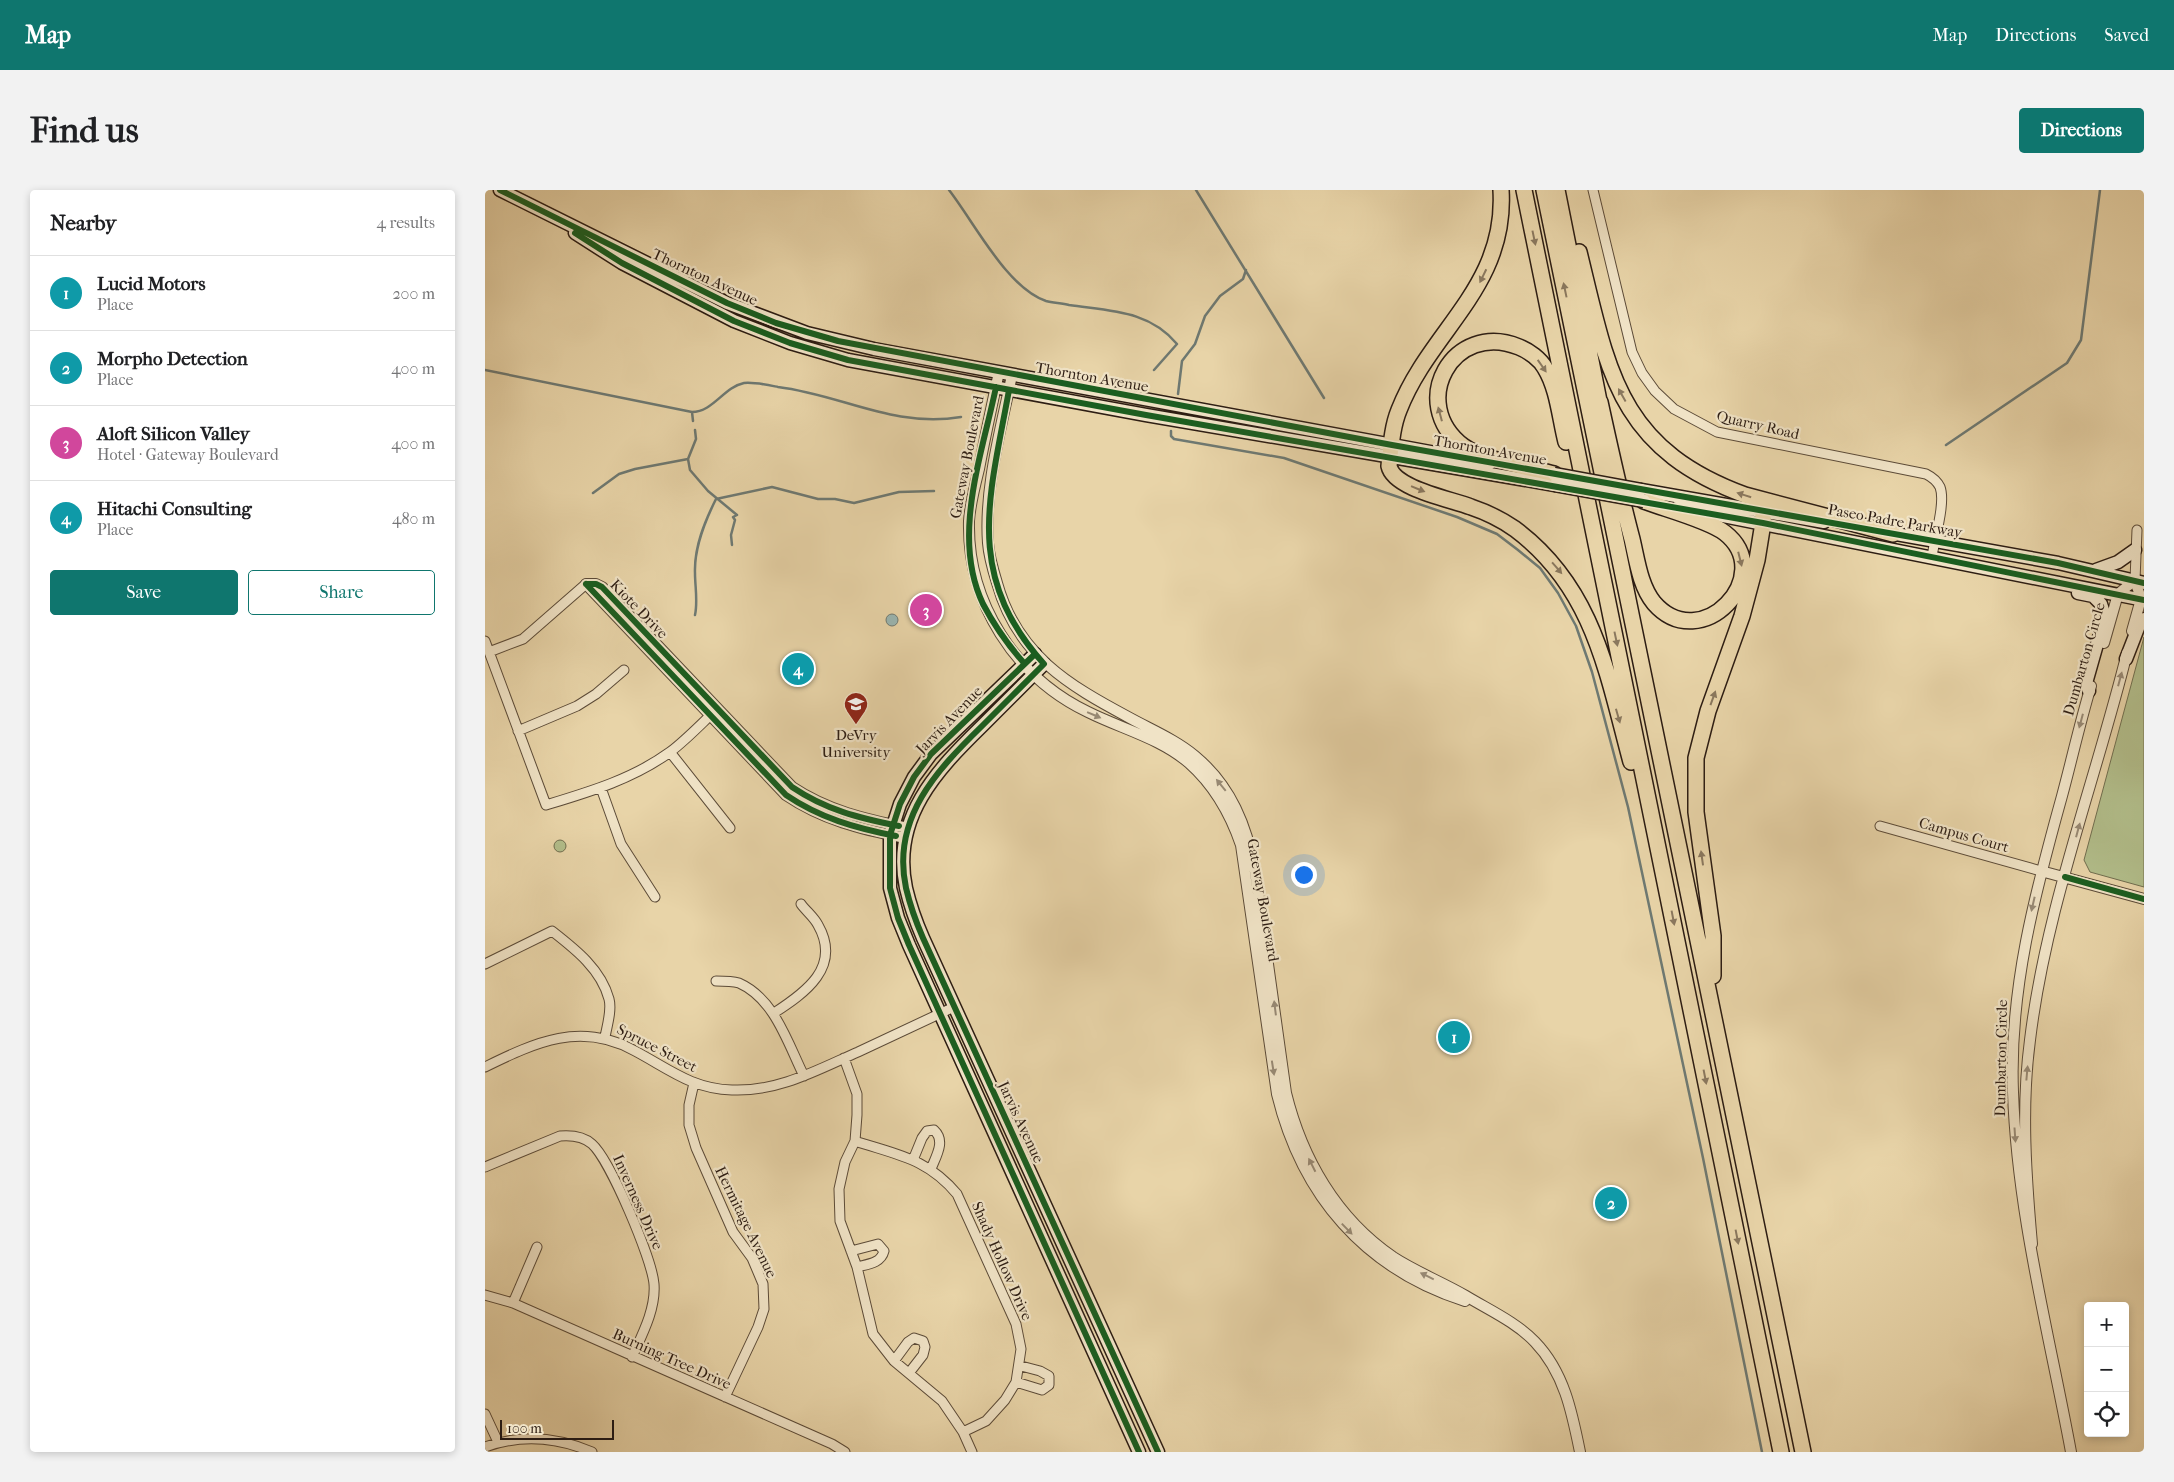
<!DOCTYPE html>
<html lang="en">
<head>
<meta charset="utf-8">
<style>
	:root { --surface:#fff; --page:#f2f2f2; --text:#202124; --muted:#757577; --line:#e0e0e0; --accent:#0f766e }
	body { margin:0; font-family:"IM FELL French Canon",serif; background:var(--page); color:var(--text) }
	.controls { position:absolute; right:15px; bottom:15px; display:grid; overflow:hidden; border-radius:5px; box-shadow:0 2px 8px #0003 }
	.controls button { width:45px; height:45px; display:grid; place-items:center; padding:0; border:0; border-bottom:1px solid var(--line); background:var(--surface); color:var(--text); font:25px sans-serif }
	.scale { position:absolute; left:15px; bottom:12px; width:114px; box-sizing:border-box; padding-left:5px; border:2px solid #2d1d13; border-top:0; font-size:14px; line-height:18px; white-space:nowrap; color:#2d1d13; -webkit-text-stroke:4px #f0e3c6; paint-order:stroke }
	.you { position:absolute; left:818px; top:684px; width:18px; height:18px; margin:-12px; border:4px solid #fff; border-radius:50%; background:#1a73e8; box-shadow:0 0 0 8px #1a73e833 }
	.badge { display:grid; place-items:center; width:32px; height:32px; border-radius:50%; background:var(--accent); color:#fff; font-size:16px; font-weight:700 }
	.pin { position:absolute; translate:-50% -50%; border:2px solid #fff; box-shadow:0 1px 5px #0006 }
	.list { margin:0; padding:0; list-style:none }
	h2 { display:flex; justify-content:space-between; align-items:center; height:65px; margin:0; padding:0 20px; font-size:21px }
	h2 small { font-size:16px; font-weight:400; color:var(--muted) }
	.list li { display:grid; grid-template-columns:32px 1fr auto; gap:15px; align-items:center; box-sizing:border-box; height:75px; padding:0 20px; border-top:1px solid var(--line) }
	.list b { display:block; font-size:19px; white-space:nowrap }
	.list p { margin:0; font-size:16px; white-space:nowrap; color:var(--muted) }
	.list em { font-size:16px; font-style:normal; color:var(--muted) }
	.actions { display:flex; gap:10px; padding:15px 20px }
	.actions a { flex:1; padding:11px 0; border:1px solid var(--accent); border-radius:5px; text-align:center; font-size:18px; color:var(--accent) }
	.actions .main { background:var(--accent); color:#fff }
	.icon { flex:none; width:28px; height:28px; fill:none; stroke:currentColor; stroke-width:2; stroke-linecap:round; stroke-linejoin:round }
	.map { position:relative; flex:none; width:1659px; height:1262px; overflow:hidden; border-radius:5px }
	header { display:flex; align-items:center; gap:30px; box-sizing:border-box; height:70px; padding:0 25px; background:var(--accent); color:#fff }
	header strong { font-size:24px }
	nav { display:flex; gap:28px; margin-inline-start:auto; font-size:18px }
	.intro { display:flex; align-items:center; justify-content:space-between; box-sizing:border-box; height:120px; padding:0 30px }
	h1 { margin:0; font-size:35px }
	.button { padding:12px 22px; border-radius:5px; background:var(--accent); color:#fff; font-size:18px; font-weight:700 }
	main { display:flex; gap:30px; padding:0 30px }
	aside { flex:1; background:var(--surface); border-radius:5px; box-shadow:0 2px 8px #0003 }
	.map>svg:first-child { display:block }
	.green { fill:#b2be8b; stroke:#706e4f }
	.water { fill:#9ab6b2; stroke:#6e7972 }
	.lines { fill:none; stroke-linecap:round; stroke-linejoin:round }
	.stream { stroke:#6e7972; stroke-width:2.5 }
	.minor-casing { stroke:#5c4b38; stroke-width:11 }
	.tertiary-casing { stroke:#5c4b38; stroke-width:12 }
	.secondary-casing { stroke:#2d1d13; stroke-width:15 }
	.motorway-casing { stroke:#2d1d13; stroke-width:18 }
	.minor { stroke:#f0e3c6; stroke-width:9 }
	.tertiary { stroke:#f0e3c6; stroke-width:10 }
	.secondary { stroke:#f0e3c6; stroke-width:12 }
	.motorway { stroke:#e8d4a8; stroke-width:15 }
	.secondary-bridge-casing { stroke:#2d1d13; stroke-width:15; stroke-linecap:butt }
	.secondary-bridge { stroke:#f0e3c6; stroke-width:12 }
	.cycleway-casing { stroke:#f0e3c6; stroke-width:9 }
	.cycleway { stroke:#1b5e20; stroke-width:6 }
	.oneway { fill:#8a785e }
	.oneway2 { fill:#988a75 }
	.labels { text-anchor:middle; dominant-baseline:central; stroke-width:4.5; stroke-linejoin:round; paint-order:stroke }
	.street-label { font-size:15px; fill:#2d1d13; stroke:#f0e3c6 }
	.poi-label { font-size:15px; fill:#2d1d13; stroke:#f0e3c6 }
</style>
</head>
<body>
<header>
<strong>Map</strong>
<nav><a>Map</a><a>Directions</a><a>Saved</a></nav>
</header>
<div class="intro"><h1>Find us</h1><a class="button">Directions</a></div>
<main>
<aside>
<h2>Nearby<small>4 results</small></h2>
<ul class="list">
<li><span class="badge" style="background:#0f9aa8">1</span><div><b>Lucid Motors</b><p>Place</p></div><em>200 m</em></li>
<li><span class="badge" style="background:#0f9aa8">2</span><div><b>Morpho Detection</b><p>Place</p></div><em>400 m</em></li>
<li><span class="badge" style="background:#d1479c">3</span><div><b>Aloft Silicon Valley</b><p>Hotel · Gateway Boulevard</p></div><em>400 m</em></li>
<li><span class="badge" style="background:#0f9aa8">4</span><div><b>Hitachi Consulting</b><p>Place</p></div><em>480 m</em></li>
</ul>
<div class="actions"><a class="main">Save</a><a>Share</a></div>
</aside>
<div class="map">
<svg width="1659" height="1262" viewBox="0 0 1659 1262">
	<rect width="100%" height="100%" fill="#e8d4a8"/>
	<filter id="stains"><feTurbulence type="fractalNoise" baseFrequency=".004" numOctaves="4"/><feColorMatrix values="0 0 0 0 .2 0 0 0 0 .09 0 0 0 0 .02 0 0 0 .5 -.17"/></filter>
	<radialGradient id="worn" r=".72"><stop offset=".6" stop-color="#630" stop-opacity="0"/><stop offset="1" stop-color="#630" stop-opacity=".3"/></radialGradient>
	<path class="green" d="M 1659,447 L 1659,697 L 1605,682 L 1599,670 Z
		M69 656a6 6 0 1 1 12 0a6 6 0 1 1-12 0Z"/>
	<path class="water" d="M401 430a6 6 0 1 1 12 0a6 6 0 1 1-12 0Z"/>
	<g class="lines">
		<path class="stream" d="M 464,0 C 489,32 522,98 561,111 C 568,113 577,113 584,115 C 624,121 664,120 692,154 L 669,180
			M 711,0 L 839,208
			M 0,180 L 207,222 C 228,222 239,197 259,193 C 270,192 283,195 293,197 C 358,205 407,238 476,227
			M 693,204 L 697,171 L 710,154 L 720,126 L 735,106 L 758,89 L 761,80
			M 207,222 L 208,231
			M 210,240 L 211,249 L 203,269 L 205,280 L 223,301 L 252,325 L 248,327 L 250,330 L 246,345 L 247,355
			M 686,241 L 686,246 L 689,249 L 799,268 L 972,327 L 1012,344 L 1033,360 L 1055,378 L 1073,403 L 1091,436 L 1107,482 L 1143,617 L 1218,968 L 1277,1262
			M 1461,255 L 1582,173 L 1596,150 L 1615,0
			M 108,303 L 134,284 L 150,279 L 203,269
			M 210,425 C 213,411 210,397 210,383 C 209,357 220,331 231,309 L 287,297 L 333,309 L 350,309 L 369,313 L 414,302 L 449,301"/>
		<g class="minor-casing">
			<path id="minor" d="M 1108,0 L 1147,162 L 1157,183 L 1170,201 L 1189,219 L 1232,242 L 1441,284 C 1447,287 1452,291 1455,297 C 1461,313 1449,350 1447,367
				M 1650,390 L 1652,340
				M 0,451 L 61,615 C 104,602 148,589 185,562 C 201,550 216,534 231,520
				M 4,462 L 38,449 L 101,394
				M 33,541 L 92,516 L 111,504 L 139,480
				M 185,562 L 245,638
				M 116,598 L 136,654 L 170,707
				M 1395,636 L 1556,681
				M 0,774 L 67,741 C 90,759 116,779 124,809 C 127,820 122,836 120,847
				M 231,791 C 238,791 247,791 254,793 C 290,809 303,854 319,886
				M 289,823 C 320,803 357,777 333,735 C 329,727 321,721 316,714
				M 359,868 L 372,904 L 372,925 L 370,951 L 360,972 L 354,999 L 355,1031 L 372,1077 L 388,1144 L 409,1171 L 457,1211 L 478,1242 L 487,1262
				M 0,877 C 51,852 96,831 150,861 C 184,879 207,899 247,900 C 293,902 332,880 373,862 C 405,847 437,832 469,817
				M 209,893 L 204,915 L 204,935 L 211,958 L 248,1042 L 267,1068 L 278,1094 L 279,1119 L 273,1137 L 240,1207
				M 370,951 C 412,965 442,968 472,1004 L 531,1134 L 536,1159 L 531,1192 L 520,1210 L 501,1231 L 478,1242
				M 428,970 L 437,948 L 442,941 L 449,940 C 461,951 451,966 446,979
				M 0,977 L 75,946 C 87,945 98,946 107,954 C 125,970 167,1069 169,1094 C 171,1119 157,1145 147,1167
				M 366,1061 L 393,1054 L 399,1061 C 396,1073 384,1074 372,1077
				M 0,1105 L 28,1113 L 347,1254 L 360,1262
				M 28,1113 L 52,1057
				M 409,1171 L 423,1152 L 429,1148 L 438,1151 L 440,1157 L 438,1165 L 424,1183
				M 531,1192 L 557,1200 L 564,1195 L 564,1186 L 555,1181 L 536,1176
				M 0,1224 L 13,1252
				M 0,1257 C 36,1244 72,1247 107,1262"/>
		</g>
		<g class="tertiary-casing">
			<path id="tertiary" d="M 514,182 C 507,215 500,247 494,279 C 490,295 485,314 484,331 C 482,412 530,487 603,522 C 637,539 675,548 704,573 C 730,596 745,623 756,655 L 792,904 C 817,1006 880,1079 980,1111
				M 527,185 C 516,239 499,298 503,353 C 504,367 508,380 512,393 C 532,465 583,495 645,528 C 667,540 691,550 710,566 C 746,596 762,636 770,681 L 801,903 C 817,968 851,1028 908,1067 C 931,1082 957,1092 981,1106 C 1004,1120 1031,1132 1050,1152 C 1079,1182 1087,1222 1095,1262
				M 101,394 L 301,605 C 338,630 376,639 420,648
				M 101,394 L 111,394 L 117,397 L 307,597 C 343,621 380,629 423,638
				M 1619,453 L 1633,404 L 1650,390 L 1656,409 L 1647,441
				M 1556,681 L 1659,709
				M 1547,1054 C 1541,986 1536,918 1545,850 C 1561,718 1610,592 1642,463
				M 1586,1262 C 1564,1143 1532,1023 1528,902 C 1524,800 1550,703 1577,606 C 1587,569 1595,532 1606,496"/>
		</g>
		<g class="secondary-casing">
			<path id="secondary" d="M 15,0 L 242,113 L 322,143 L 389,159 L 1005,273
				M 90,43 L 137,73 L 249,131 L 305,153 L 363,170 L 661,225 L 1070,295
				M 1156,300 L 1339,332
				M 1193,317 L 1659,410
				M 1400,342 L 1573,373 L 1659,393
				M 1611,380 L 1633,372 L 1650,360
				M 1593,403 L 1608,406 L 1616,414 L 1620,426 L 1601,493 L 1604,501
				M 550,464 L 446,564 L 429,587 L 415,614 L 405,645 L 405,698 L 413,728 L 424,755 L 654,1262
				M 1641,469 L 1655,433 L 1659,429
				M 559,474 C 538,495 518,515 497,536 C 452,580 406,628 421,698 C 425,715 431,732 438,748 L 673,1262"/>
		</g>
		<g class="motorway-casing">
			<path id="motorway" d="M 1016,0 C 1022,97 945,140 914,220 C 907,237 906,257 904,276 C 909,299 966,309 986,317 C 1001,322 1017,330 1030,339 C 1109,398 1122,483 1146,572
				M 1039,0 L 1296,1262
				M 1059,0 L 1318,1262
				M 1072,0 L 1116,221
				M 1094,62 C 1123,180 1132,258 1260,305 L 1408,344
				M 1115,212 C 1125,258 1135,304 1147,349 C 1152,370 1155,396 1169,413 C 1216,467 1293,385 1240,343 C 1223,330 1180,319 1159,311
				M 1069,284 C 1047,278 995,269 978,256 C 922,213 968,130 1034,157 C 1044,161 1055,169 1060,178 C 1073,199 1075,229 1081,252
				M 1228,786 L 1228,746 L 1211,622 L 1211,568 L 1223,521 L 1257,426 L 1272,370 L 1278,333 L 1278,322"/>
		</g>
		<use href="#minor" class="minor"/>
		<use href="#tertiary" class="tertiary"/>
		<use href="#secondary" class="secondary"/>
		<use href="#motorway" class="motorway"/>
		<g class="secondary-bridge-casing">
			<path id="secondary-bridge" d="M 1069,284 L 1156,300
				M 1070,295 L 1159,311"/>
		</g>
		<use href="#secondary-bridge" class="secondary-bridge"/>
		<g class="cycleway-casing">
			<path id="cycleway" d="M 15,0 L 242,113 L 291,133 L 353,151 L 907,255 L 1573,373 L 1659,393
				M 90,43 L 137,73 L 249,131 L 305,153 L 363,170 L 661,225 L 1278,333 L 1659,410
				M 511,197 C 497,265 466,347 498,414 C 509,435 523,455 539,473
				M 524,200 C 505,306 478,384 559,474 C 538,495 518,515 497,536 C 452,580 406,628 421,698 C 425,715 431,732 438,748 L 673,1262
				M 101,394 L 301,605 C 335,628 370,638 411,646
				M 101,394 L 111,394 L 117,397 L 307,597 C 341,620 374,628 414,636
				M 550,464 L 446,564 L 429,587 L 415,614 L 405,645 L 405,698 L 413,728 L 424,755 L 654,1262
				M 1580,687 L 1659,709"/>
		</g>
		<use href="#cycleway" class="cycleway"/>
	</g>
	<defs><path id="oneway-solid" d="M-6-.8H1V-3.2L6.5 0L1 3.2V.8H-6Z" transform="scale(1.25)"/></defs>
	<g class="oneway">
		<use href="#oneway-solid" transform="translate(1049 48) rotate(78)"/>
		<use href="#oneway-solid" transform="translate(998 86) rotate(116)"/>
		<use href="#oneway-solid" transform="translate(1080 100) rotate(-102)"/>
		<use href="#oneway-solid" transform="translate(1057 176) rotate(55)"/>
		<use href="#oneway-solid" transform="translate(1137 205) rotate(-119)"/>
		<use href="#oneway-solid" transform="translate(955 224) rotate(-105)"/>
		<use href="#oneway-solid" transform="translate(933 299) rotate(22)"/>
		<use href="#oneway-solid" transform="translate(1259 305) rotate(-163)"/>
		<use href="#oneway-solid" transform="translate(1255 369) rotate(76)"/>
		<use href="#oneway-solid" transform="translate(1072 378) rotate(49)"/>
		<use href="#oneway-solid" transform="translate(1131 449) rotate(78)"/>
		<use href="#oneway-solid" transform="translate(1228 508) rotate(-70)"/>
		<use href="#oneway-solid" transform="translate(1133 526) rotate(74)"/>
		<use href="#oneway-solid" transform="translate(1217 668) rotate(-98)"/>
		<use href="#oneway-solid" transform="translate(1188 728) rotate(79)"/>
		<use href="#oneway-solid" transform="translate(1220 887) rotate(79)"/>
		<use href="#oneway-solid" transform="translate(1252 1047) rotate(79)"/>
	</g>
	<g class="oneway2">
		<use href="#oneway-solid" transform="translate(1635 489) rotate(-75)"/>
		<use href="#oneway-solid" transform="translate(609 525) rotate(23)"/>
		<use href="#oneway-solid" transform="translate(1596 531) rotate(105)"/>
		<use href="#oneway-solid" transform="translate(736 595) rotate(-129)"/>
		<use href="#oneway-solid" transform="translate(1593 640) rotate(-75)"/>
		<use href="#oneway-solid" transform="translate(1548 714) rotate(103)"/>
		<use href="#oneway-solid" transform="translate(790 818) rotate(-97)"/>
		<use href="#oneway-solid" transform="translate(788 878) rotate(81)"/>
		<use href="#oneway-solid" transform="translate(1542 883) rotate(-85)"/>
		<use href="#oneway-solid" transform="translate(1530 945) rotate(86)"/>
		<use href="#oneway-solid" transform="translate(827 975) rotate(-117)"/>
		<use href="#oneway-solid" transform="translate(862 1039) rotate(46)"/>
		<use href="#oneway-solid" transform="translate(942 1086) rotate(-154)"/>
	</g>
	<defs>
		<g id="university-pin" transform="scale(1.25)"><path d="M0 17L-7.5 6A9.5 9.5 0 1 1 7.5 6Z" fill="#8f2418" stroke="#f0e3c6"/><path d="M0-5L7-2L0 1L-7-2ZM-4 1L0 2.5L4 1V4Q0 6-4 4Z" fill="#fff"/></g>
	</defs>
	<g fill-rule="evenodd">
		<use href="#university-pin" x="371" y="514"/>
	</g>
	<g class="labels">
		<g class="street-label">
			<text transform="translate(220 87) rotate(25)">Thornton Avenue</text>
			<text transform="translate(607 187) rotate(10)">Thornton Avenue</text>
			<text transform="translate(1273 235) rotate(13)">Quarry Road</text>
			<text transform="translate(1005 260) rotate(10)">Thornton Avenue</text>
			<text transform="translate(482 267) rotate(-79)">Gateway Boulevard</text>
			<text transform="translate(1410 331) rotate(10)">Paseo Padre Parkway</text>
			<text transform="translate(154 419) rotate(46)">Kiote Drive</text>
			<text transform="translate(1599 469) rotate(-74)">Dumbarton Circle</text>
			<text transform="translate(464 530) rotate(-46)">Jarvis Avenue</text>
			<text transform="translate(1479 645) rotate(16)">Campus Court</text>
			<text transform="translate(778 710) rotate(80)">Gateway Boulevard</text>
			<text transform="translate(172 858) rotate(27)">Spruce Street</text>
			<text transform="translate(1516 868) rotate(-89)">Dumbarton Circle</text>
			<text transform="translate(536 932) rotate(65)">Jarvis Avenue</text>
			<text transform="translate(153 1012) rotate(66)">Inverness Drive</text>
			<text transform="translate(261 1032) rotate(64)">Hermitage Avenue</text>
			<text transform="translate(517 1071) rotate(66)">Shady Hollow Drive</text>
			<text transform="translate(187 1169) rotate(24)">Burning Tree Drive</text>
		</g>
		<g class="poi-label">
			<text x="371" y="545">DeVry<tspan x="371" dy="17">University</tspan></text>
		</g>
	</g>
	<rect width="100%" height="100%" filter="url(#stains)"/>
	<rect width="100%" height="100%" fill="url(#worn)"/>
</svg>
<div class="controls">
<button>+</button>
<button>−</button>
<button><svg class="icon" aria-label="locate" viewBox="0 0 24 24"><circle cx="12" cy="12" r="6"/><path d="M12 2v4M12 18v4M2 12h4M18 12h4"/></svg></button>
</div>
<div class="scale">100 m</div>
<div class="you"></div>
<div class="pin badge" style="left:969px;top:847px;background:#0f9aa8">1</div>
<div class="pin badge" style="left:1126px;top:1013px;background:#0f9aa8">2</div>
<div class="pin badge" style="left:441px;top:420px;background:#d1479c">3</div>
<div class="pin badge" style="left:313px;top:479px;background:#0f9aa8">4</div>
</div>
</main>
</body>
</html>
